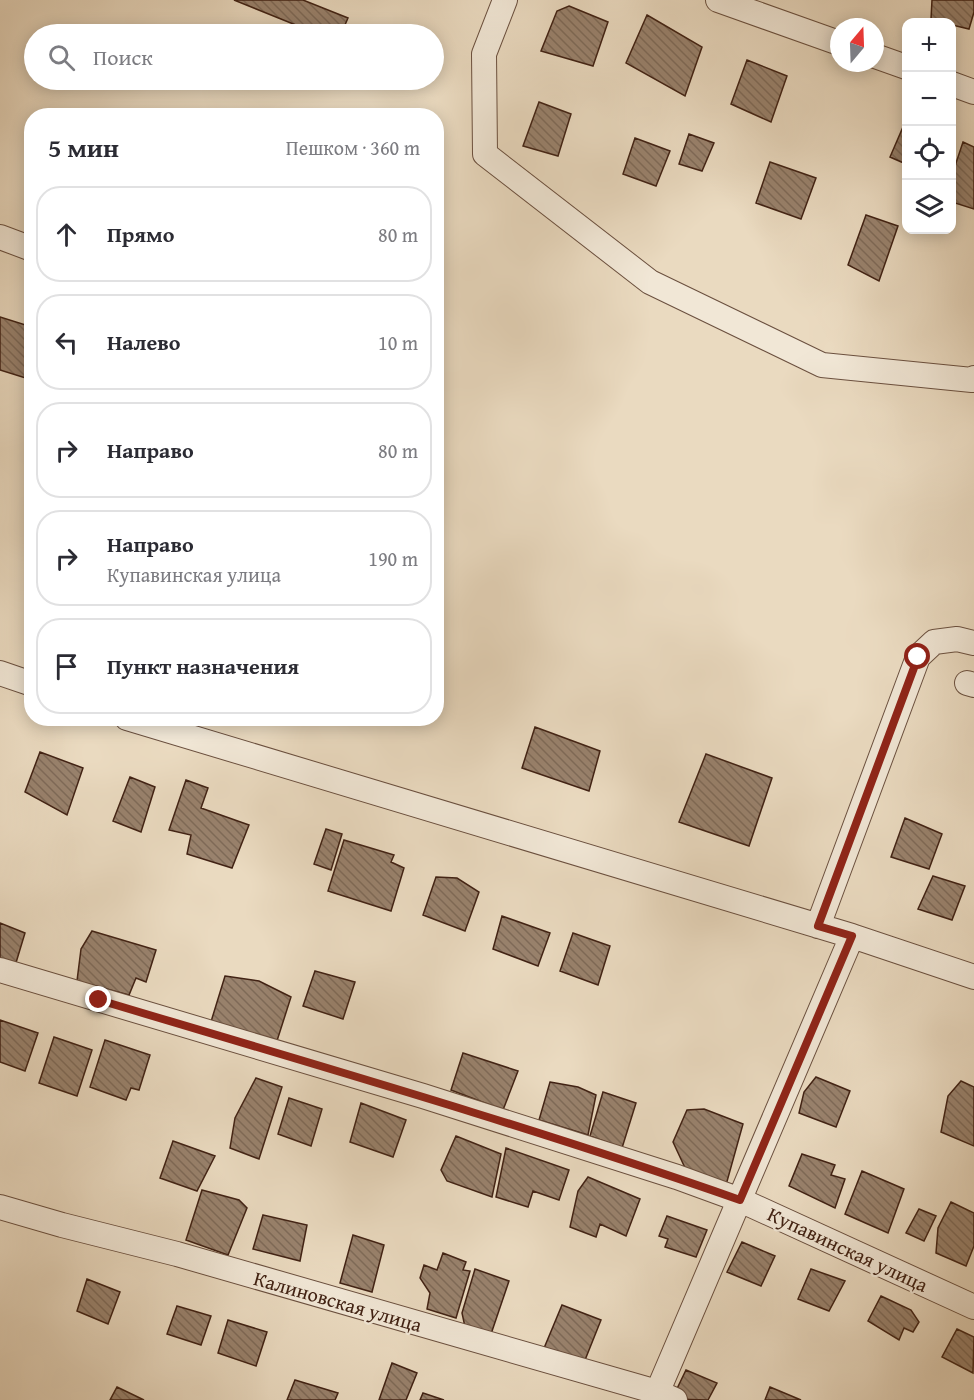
<!DOCTYPE html>
<html lang="ru">
<head>
<meta charset="utf-8">
<style>
	:root { --surface:#fff; --page:#f7f7f7; --text:#2b2b33; --muted:#7c7c81; --line:#e1e1e2 }
	body { margin:0; font-family:"Gentium Book Plus",serif; background:var(--page); color:var(--text) }
	.controls { position:absolute; right:18px; top:18px; display:grid; overflow:hidden; border-radius:12px; box-shadow:0 3px 15px #0003 }
	.controls button { width:54px; height:54px; display:grid; place-items:center; padding:0; border:0; border-bottom:2px solid var(--line); background:var(--surface); color:var(--text); font:30px sans-serif }
	.compass { position:absolute; left:830px; top:18px; width:54px; height:54px; border-radius:50%; background:var(--surface); box-shadow:0 3px 15px #0003; rotate:19deg }
	.stop { position:absolute; width:18px; height:18px; margin:-14px; border:4px solid #8f2418; border-radius:50%; background:#fff }
	.stop.end { background:#8f2418; border-color:#fff; box-shadow:0 2px 6px #0008 }
	.list { margin:0; padding:0; list-style:none }
	h2 { display:flex; justify-content:space-between; align-items:center; height:78px; margin:0; padding:0 24px; font-size:26px }
	h2 small { font-size:20px; font-weight:400; color:var(--muted) }
	.list li { display:grid; grid-template-columns:39px 1fr auto; gap:18px; align-items:center; box-sizing:border-box; height:96px; margin:0 12px 12px; padding:0 12px; border:2px solid var(--line); border-radius:24px }
	.list b { display:block; font-size:22px; white-space:nowrap }
	.list p { margin:0; font-size:20px; white-space:nowrap; color:var(--muted) }
	.list em { font-size:20px; font-style:normal; color:var(--muted) }
	.icon { flex:none; width:33px; height:33px; fill:none; stroke:currentColor; stroke-width:2; stroke-linecap:round; stroke-linejoin:round }
	.map { position:relative; flex:none; width:974px; height:1400px; overflow:hidden }
	.search { position:absolute; background:var(--surface); box-shadow:0 3px 15px #0003; left:24px; top:24px; width:420px; height:66px; display:flex; align-items:center; gap:15px; box-sizing:border-box; padding:0 21px; border-radius:33px; color:var(--muted); font-size:22px }
	.panel { position:absolute; background:var(--surface); box-shadow:0 3px 15px #0003; left:24px; top:108px; width:420px; height:618px; border-radius:24px }
	.map>svg:first-child { display:block }
	.building { fill:url(#building-back-hatch); stroke:#412214; stroke-width:1.5 }
	.lines { fill:none; stroke-linecap:round; stroke-linejoin:round }
	.minor-casing { stroke:#6b503f; stroke-width:26 }
	.minor { stroke:#f1e7d6; stroke-width:24 }
	.route { stroke:#8f2418; stroke-width:8 }
	.labels { text-anchor:middle; dominant-baseline:central; stroke-width:4.5; stroke-linejoin:round; paint-order:stroke }
	.street-label { font-size:20px; fill:#412214; stroke:#f1e7d6 }
</style>
</head>
<body>
<div class="map">
<svg width="974" height="1400" viewBox="0 0 974 1400">
	<defs>
		<pattern id="building-back-hatch" width="6" height="6" patternUnits="userSpaceOnUse" patternTransform="scale(1.5)"><rect width="6" height="6" fill="#99826d"/><path d="M-1 5l2 2M0 0l6 6M5-1l2 2" fill="none" stroke="#7e6a58"/></pattern>
	</defs>
	<rect width="100%" height="100%" fill="#eadac0"/>
	<filter id="stains"><feTurbulence type="fractalNoise" baseFrequency=".00333" numOctaves="4"/><feColorMatrix values="0 0 0 0 .2 0 0 0 0 .09 0 0 0 0 .02 0 0 0 .5 -.17"/></filter>
	<radialGradient id="worn" r=".72"><stop offset=".6" stop-color="#630" stop-opacity="0"/><stop offset="1" stop-color="#630" stop-opacity=".3"/></radialGradient>
	<path class="building" d="M 234,0 L 303,0 L 348,18 L 341,34 L 318,34 Z
		M 932,0 L 974,0 L 974,12 L 969,29 L 952,25 L 952,22 L 931,19 Z
		M 569,6 L 608,22 L 593,66 L 541,51 L 557,11 Z
		M 647,15 L 702,47 L 685,96 L 626,63 Z
		M 747,60 L 787,76 L 771,122 L 731,104 Z
		M 539,102 L 571,114 L 558,156 L 523,146 Z
		M 903,127 L 906,128 L 906,164 L 890,157 Z
		M 689,134 L 714,143 L 702,171 L 679,164 Z
		M 635,138 L 670,151 L 656,186 L 623,174 Z
		M 963,142 L 974,147 L 974,209 L 952,202 L 952,175 Z
		M 770,162 L 816,178 L 801,219 L 756,203 Z
		M 866,215 L 898,226 L 879,281 L 848,265 Z
		M 0,317 L 32,327 L 32,380 L 0,370 Z
		M 535,727 L 600,751 L 589,791 L 522,768 Z
		M 40,752 L 83,768 L 67,815 L 25,792 Z
		M 706,754 L 772,778 L 749,846 L 679,822 Z
		M 130,777 L 155,787 L 141,832 L 113,821 Z
		M 186,780 L 208,788 L 201,808 L 249,825 L 232,868 L 187,854 L 191,835 L 169,830 Z
		M 905,818 L 942,834 L 929,869 L 891,857 Z
		M 326,829 L 342,834 L 331,870 L 314,864 Z
		M 344,840 L 394,855 L 391,862 L 404,868 L 391,911 L 328,891 Z
		M 933,876 L 965,886 L 952,920 L 918,909 Z
		M 436,877 L 457,878 L 479,892 L 465,931 L 423,915 Z
		M 502,916 L 550,933 L 538,966 L 493,949 Z
		M 0,923 L 25,933 L 15,966 L 0,961 Z
		M 92,931 L 156,950 L 146,982 L 136,978 L 129,995 L 77,981 L 81,949 Z
		M 573,933 L 610,946 L 598,985 L 560,971 Z
		M 315,971 L 355,982 L 343,1019 L 303,1006 Z
		M 225,976 L 259,981 L 291,997 L 275,1047 L 210,1025 Z
		M 0,1020 L 38,1033 L 25,1071 L 0,1062 Z
		M 54,1037 L 92,1050 L 77,1096 L 39,1083 Z
		M 105,1040 L 150,1055 L 139,1090 L 131,1088 L 126,1100 L 90,1087 Z
		M 463,1053 L 518,1071 L 503,1110 L 451,1090 Z
		M 816,1077 L 850,1091 L 836,1127 L 799,1113 L 804,1092 Z
		M 256,1078 L 282,1087 L 259,1159 L 230,1148 L 235,1118 Z
		M 961,1081 L 974,1087 L 974,1146 L 941,1132 L 948,1096 Z
		M 550,1082 L 578,1087 L 596,1095 L 588,1135 L 539,1120 Z
		M 603,1092 L 636,1103 L 622,1148 L 590,1136 Z
		M 289,1098 L 322,1109 L 311,1146 L 278,1134 Z
		M 361,1103 L 406,1120 L 393,1157 L 350,1142 Z
		M 704,1109 L 743,1124 L 726,1185 L 686,1170 L 673,1142 L 687,1110 Z
		M 456,1136 L 501,1154 L 492,1197 L 447,1181 L 441,1170 Z
		M 173,1141 L 215,1156 L 197,1191 L 160,1178 Z
		M 506,1148 L 569,1170 L 559,1200 L 533,1191 L 528,1207 L 496,1197 Z
		M 802,1154 L 835,1165 L 831,1175 L 845,1179 L 835,1208 L 789,1186 Z
		M 862,1171 L 904,1189 L 888,1233 L 845,1214 Z
		M 588,1177 L 640,1199 L 626,1236 L 600,1224 L 596,1237 L 570,1227 L 578,1191 Z
		M 202,1190 L 239,1200 L 247,1208 L 228,1255 L 186,1240 Z
		M 951,1202 L 974,1213 L 974,1246 L 966,1266 L 936,1253 L 938,1228 Z
		M 919,1209 L 936,1216 L 924,1241 L 906,1233 Z
		M 263,1215 L 307,1225 L 300,1261 L 253,1249 Z
		M 667,1216 L 707,1230 L 696,1257 L 665,1247 L 668,1239 L 659,1236 Z
		M 353,1235 L 384,1245 L 372,1292 L 340,1283 Z
		M 742,1242 L 775,1256 L 761,1286 L 727,1272 Z
		M 443,1253 L 466,1262 L 463,1270 L 470,1271 L 456,1318 L 427,1309 L 430,1293 L 420,1278 L 424,1265 L 437,1270 Z
		M 475,1269 L 509,1281 L 491,1334 L 465,1327 L 462,1313 Z
		M 811,1269 L 845,1281 L 829,1311 L 798,1299 Z
		M 87,1279 L 120,1292 L 108,1324 L 77,1311 Z
		M 881,1296 L 911,1310 L 919,1322 L 913,1332 L 904,1328 L 899,1340 L 868,1321 Z
		M 562,1305 L 601,1320 L 583,1365 L 542,1353 Z
		M 177,1306 L 211,1316 L 201,1345 L 167,1334 Z
		M 228,1320 L 267,1332 L 256,1366 L 218,1353 Z
		M 957,1329 L 974,1337 L 973,1373 L 942,1357 Z
		M 392,1363 L 417,1373 L 406,1400 L 379,1400 Z
		M 686,1370 L 717,1383 L 708,1400 L 672,1399 Z
		M 295,1380 L 338,1393 L 335,1400 L 287,1400 Z
		M 117,1387 L 144,1400 L 110,1400 Z
		M 770,1387 L 801,1400 L 765,1400 Z
		M 423,1393 L 444,1400 L 420,1400 Z"/>
	<g class="lines">
		<g class="minor-casing">
			<path id="minor" d="M 505,0 L 484,54 L 485,154 L 650,282 L 822,365 L 972,380 L 974,378
				M 718,0 L 839,43
				M 875,56 L 906,67
				M 952,84 L 974,92
				M 0,237 L 32,249
				M 0,673 L 32,684
				M 967,683 L 974,685
				M 127,718 L 852,936 L 974,977
				M 818,926 L 918,657 L 934,642 L 957,639 L 974,643
				M 0,970 L 423,1096 L 677,1177 L 740,1200 L 974,1307
				M 0,1207 L 62,1225 L 177,1254 L 657,1392 L 675,1400
				M 654,1400 L 852,936"/>
		</g>
		<use href="#minor" class="minor"/>
	</g>
	<g class="lines">
		<path class="route" d="M 99,1000 C 313,1064 529,1126 740,1200 L 852,936 L 818,926 L 918,657"/>
	</g>
	<g class="labels">
		<g class="street-label">
			<text transform="translate(848 1249) rotate(25)">Купавинская улица</text>
			<text transform="translate(338 1301) rotate(16)">Калиновская улица</text>
		</g>
	</g>
	<rect width="100%" height="100%" filter="url(#stains)"/>
	<rect width="100%" height="100%" fill="url(#worn)"/>
</svg>
<div class="controls">
<button>+</button>
<button>−</button>
<button><svg class="icon" aria-label="locate" viewBox="0 0 24 24"><circle cx="12" cy="12" r="6"/><path d="M12 2v4M12 18v4M2 12h4M18 12h4"/></svg></button>
<button><svg class="icon" aria-label="layers" viewBox="0 0 24 24"><path d="M12 4l9 5-9 5-9-5zM3 14l9 5 9-5"/></svg></button>
</div>
<svg class="compass" viewBox="-18 -18 36 36"><path d="M0-13l5 13h-10z" fill="#e53935"/><path d="M0 13l5-13h-10z" fill="#7c7c81"/></svg>
<div class="stop" style="left:918px;top:657px"></div>
<div class="stop end" style="left:99px;top:1000px"></div>
<div class="search"><svg class="icon" aria-label="search" viewBox="0 0 24 24"><circle cx="10" cy="10" r="6"/><path d="M15 15l6 6"/></svg>Поиск</div>
<section class="panel">
<h2>5 мин<small>Пешком · 360 m</small></h2>
<ul class="list">
<li><svg class="icon" aria-label="ahead" viewBox="0 0 24 24"><path d="M12 20V5M6 11l6-6 6 6"/></svg><div><b>Прямо</b></div><em>80 m</em></li>
<li><svg class="icon" aria-label="left" viewBox="0 0 24 24"><path d="M17 20v-9H6M10 6l-5 5 5 5"/></svg><div><b>Налево</b></div><em>10 m</em></li>
<li><svg class="icon" aria-label="right" viewBox="0 0 24 24"><path d="M7 20v-9h11M14 6l5 5-5 5"/></svg><div><b>Направо</b></div><em>80 m</em></li>
<li><svg class="icon" aria-label="right" viewBox="0 0 24 24"><path d="M7 20v-9h11M14 6l5 5-5 5"/></svg><div><b>Направо</b><p>Купавинская улица</p></div><em>190 m</em></li>
<li><svg class="icon" aria-label="arrive" viewBox="0 0 24 24"><path d="M6 21V4h12l-3 4 3 4H6"/></svg><div><b>Пункт назначения</b></div></li>
</ul>
</section>
</div>
</body>
</html>
